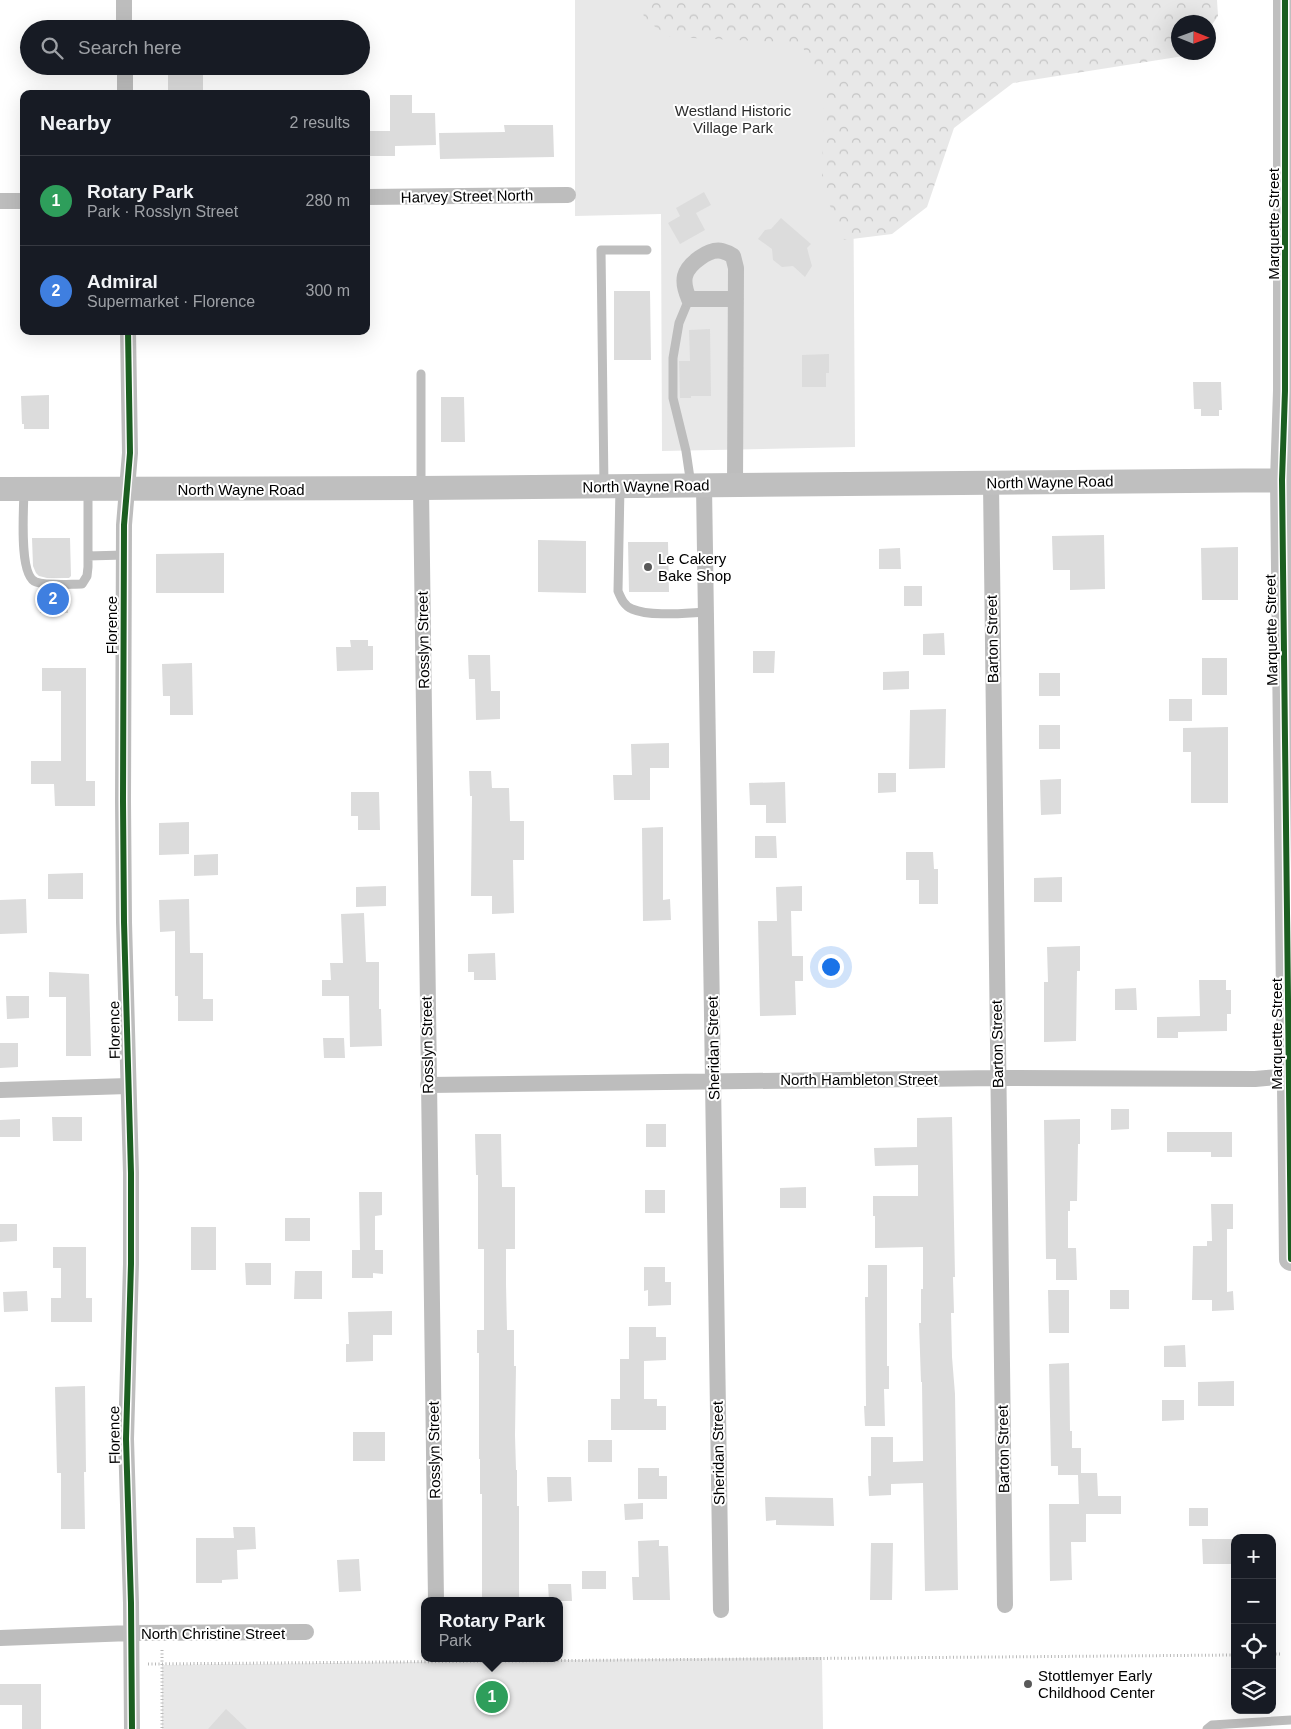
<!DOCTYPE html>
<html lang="en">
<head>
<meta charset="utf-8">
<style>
	:root { --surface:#171b24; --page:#242831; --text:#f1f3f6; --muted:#9ea1a6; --line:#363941; --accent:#7c3aed }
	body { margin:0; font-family:Helvetica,sans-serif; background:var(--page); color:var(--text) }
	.controls { position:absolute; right:15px; bottom:15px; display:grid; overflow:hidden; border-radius:10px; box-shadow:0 5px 20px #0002 }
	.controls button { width:45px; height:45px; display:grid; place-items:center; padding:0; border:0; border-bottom:1px solid var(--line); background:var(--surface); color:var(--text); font:25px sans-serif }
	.compass { position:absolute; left:1171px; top:15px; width:45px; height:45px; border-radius:50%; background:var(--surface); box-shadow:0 5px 20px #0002; rotate:91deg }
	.you { position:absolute; left:830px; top:966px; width:18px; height:18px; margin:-12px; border:4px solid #fff; border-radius:50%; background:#1a73e8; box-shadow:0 0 0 8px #1a73e833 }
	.badge { display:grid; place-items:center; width:32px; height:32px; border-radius:50%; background:var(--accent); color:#fff; font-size:16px; font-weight:700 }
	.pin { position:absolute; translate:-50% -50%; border:2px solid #fff; box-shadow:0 1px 5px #0006 }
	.popup { position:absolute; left:421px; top:1597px; width:142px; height:65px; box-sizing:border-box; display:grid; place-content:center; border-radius:10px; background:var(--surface); filter:drop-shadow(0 1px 4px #0005); font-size:16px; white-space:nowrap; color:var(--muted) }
	.popup b { font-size:19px; color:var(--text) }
	.popup::after { content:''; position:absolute; left:50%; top:100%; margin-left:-10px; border:10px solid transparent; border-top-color:var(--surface) }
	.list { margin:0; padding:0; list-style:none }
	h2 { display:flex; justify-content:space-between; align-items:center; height:65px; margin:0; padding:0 20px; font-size:21px }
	h2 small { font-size:16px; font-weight:400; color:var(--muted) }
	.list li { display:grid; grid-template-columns:32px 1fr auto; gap:15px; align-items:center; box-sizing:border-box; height:90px; padding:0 20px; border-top:1px solid var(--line) }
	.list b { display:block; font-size:19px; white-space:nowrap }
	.list p { margin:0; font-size:16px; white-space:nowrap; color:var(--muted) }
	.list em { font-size:16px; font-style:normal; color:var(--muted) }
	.icon { flex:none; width:28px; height:28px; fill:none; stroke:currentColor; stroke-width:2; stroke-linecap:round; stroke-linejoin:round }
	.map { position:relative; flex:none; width:1291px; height:1729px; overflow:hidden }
	.search { position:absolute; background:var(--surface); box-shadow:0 5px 20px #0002; left:20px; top:20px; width:350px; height:55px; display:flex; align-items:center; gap:12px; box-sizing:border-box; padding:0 18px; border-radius:28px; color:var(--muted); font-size:19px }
	.panel { position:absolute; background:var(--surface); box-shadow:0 5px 20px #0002; left:20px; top:90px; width:350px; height:245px; border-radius:10px }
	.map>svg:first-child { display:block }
	.green { fill:#e8e8e8 }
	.forest { fill:url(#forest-crowns) }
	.building { fill:#dcdcdc }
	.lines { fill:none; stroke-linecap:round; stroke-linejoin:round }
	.path { stroke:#b8b8b8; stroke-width:3; stroke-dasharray:1 2.5; stroke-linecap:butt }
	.lane { stroke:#bdbdbd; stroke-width:9 }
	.street { stroke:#bdbdbd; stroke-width:16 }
	.secondary { stroke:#bfbfbf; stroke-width:24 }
	.cycleway-casing { stroke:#fff; stroke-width:9 }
	.cycleway { stroke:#1b5e20; stroke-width:6 }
	.poi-dot { fill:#595959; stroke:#fff; stroke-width:2 }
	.labels { text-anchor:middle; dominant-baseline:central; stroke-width:4; stroke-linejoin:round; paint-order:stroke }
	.park-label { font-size:15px; fill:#2d2d2d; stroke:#fff }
	.street-label { font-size:15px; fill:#000; stroke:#fff }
	.poi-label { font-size:15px; fill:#000; stroke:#fff; text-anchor:start }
</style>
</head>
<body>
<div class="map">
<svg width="1291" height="1729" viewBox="0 0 1291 1729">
	<defs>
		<pattern id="forest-crowns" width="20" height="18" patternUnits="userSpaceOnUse" patternTransform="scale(1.25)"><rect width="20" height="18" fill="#e8e8e8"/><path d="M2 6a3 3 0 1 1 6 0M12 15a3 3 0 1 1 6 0" fill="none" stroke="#c5c5c5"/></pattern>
	</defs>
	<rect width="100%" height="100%" fill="#fff"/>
	<path class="green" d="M 575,0 L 852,0 L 855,447 L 662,451 L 661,214 L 575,216 Z
		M 822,1657 L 823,1729 L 162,1729 L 162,1665 Z"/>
	<path class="forest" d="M 642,0 L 1217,0 L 1218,16 L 1209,29 L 1208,22 L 1178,22 L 1178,52 L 1192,53 L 1190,55 L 1013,83 L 954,128 L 927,207 L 892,234 L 844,240 L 822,186 L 824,82 L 800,43 L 670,37 L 644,19 Z"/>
	<path class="building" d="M 168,73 L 203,73 L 203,94 L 168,94 Z
		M 390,95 L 412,95 L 412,113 L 435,113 L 436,145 L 395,146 L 395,156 L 366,156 L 366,131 L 390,131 Z
		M 504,125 L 553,125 L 554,157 L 440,159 L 439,133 L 505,132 Z
		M 704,192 L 711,205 L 696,213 L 705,230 L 680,244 L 668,223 L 680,216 L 676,208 Z
		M 781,218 L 811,244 L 807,248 L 812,266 L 805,277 L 793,266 L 782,267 L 773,260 L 772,249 L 758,239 L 765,230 L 771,229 Z
		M 614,291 L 650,291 L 651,360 L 614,360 Z
		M 710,329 L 711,396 L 691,396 L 691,398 L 680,398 L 679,361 L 690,361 L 689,330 Z
		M 829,354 L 829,373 L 826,373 L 826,387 L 802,387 L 802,355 Z
		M 1193,382 L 1221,382 L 1222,410 L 1219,410 L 1219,416 L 1201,416 L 1201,409 L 1194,409 Z
		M 49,395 L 49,429 L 24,429 L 24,424 L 22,424 L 21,396 Z
		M 441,397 L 464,397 L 465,442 L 441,442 Z
		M 1104,535 L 1105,589 L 1070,590 L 1070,570 L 1053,570 L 1052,536 Z
		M 32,538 L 70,538 L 71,576 L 69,578 L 47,578 L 39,576 L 36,573 L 33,566 Z
		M 538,540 L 586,541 L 586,593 L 538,592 Z
		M 628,542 L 668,542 L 669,592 L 629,592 Z
		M 1238,547 L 1238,600 L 1202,600 L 1201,548 Z
		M 900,548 L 901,569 L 879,569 L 879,549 Z
		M 224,553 L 224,593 L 156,593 L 156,554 Z
		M 904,586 L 922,586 L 922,606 L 904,606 Z
		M 40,589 L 65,591 L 68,600 L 68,613 L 40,613 Z
		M 944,633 L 945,655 L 923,655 L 923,634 Z
		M 350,640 L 368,640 L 368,646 L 373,646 L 373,670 L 337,671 L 336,647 L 351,647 Z
		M 753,651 L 775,651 L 774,673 L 753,673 Z
		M 468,655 L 490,655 L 491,691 L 500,691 L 500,719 L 476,720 L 475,679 L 469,679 Z
		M 1202,658 L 1227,658 L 1227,695 L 1202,695 Z
		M 192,663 L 193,715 L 170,715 L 170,696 L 163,696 L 162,664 Z
		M 42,668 L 86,668 L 86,781 L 95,781 L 95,806 L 55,806 L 54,784 L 31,784 L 31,761 L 61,761 L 61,691 L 42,691 Z
		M 909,671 L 909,689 L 883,690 L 883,672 Z
		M 1039,673 L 1060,673 L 1060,696 L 1039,696 Z
		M 1169,699 L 1192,699 L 1192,721 L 1169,721 Z
		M 946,709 L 945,768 L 909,769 L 910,710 Z
		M 1039,725 L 1060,725 L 1060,749 L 1039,749 Z
		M 1228,727 L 1228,803 L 1191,803 L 1191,752 L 1183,752 L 1183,728 Z
		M 669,743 L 669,768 L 650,768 L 650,800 L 614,800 L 613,775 L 632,775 L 631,744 Z
		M 469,771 L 491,771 L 492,788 L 509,788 L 510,821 L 524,821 L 524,860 L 513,860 L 514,913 L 492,914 L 492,896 L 471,896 L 472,796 L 470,796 Z
		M 878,773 L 896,773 L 896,792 L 878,793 Z
		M 1061,779 L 1061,814 L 1041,815 L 1040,780 Z
		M 785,782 L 786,823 L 766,823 L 766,805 L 750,805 L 749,783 Z
		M 351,792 L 379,792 L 380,830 L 358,830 L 358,816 L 351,816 Z
		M 189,822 L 189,854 L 159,855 L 159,823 Z
		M 663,827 L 663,900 L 670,899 L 671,920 L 643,921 L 642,828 Z
		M 755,836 L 776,836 L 777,858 L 755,858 Z
		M 906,852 L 933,852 L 934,869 L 938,869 L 938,904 L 919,904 L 919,880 L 906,880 Z
		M 218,854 L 218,875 L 194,876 L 194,855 Z
		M 83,873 L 83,899 L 48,899 L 48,874 Z
		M 1062,877 L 1062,902 L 1034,902 L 1034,878 Z
		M 386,886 L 386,906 L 356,907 L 356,887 Z
		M 802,886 L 802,911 L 791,911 L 792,956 L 803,956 L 803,981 L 795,981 L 796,1015 L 760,1016 L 758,921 L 777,921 L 776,887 Z
		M 26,899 L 27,933 L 0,934 L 0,900 Z
		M 189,899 L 190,953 L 203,953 L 203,999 L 213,999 L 213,1021 L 178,1021 L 178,996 L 175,996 L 175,931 L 160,932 L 159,900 Z
		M 364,913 L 366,962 L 379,962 L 379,1009 L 381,1009 L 382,1046 L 350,1047 L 349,996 L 322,996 L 322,980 L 331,980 L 330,963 L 343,963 L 341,914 Z
		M 1080,946 L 1080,971 L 1077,971 L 1076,1041 L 1044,1042 L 1044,982 L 1048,982 L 1047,947 Z
		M 495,953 L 496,980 L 474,980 L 474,972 L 468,972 L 468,954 Z
		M 49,972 L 89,974 L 91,1056 L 66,1056 L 66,997 L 49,997 Z
		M 1199,980 L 1226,980 L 1226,990 L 1231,990 L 1231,1014 L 1227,1014 L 1227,1031 L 1178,1032 L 1178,1038 L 1157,1038 L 1157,1017 L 1200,1016 Z
		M 1136,988 L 1137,1010 L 1115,1010 L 1115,989 Z
		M 6,996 L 29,996 L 29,1018 L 7,1019 Z
		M 323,1038 L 344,1038 L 345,1058 L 324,1058 Z
		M 0,1043 L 18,1043 L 18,1067 L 0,1068 Z
		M 1111,1109 L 1129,1109 L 1129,1129 L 1111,1130 Z
		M 52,1117 L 82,1117 L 82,1141 L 53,1141 Z
		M 952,1117 L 955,1277 L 953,1277 L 954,1313 L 951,1313 L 952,1357 L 955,1394 L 958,1590 L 925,1591 L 923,1483 L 891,1484 L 891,1495 L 869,1496 L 868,1476 L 871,1476 L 871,1437 L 893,1437 L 893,1462 L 923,1461 L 922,1382 L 921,1382 L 919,1323 L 921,1323 L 921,1289 L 923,1289 L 923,1247 L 875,1248 L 875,1216 L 873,1216 L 873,1196 L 918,1196 L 918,1165 L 875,1166 L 874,1148 L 917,1147 L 917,1118 Z
		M 20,1119 L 20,1137 L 0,1137 L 0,1120 Z
		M 1080,1119 L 1080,1144 L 1078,1144 L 1077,1201 L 1070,1201 L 1070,1211 L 1068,1211 L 1068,1248 L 1076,1248 L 1077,1280 L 1056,1280 L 1056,1259 L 1046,1259 L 1044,1120 Z
		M 646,1124 L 666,1124 L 666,1147 L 646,1147 Z
		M 1167,1132 L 1232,1132 L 1232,1157 L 1211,1157 L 1211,1152 L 1167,1152 Z
		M 475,1134 L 501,1134 L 502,1187 L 515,1187 L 515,1249 L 506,1249 L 506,1284 L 507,1330 L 514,1330 L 514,1366 L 516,1366 L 515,1435 L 516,1470 L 517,1470 L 517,1506 L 519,1506 L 519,1599 L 482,1599 L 482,1494 L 480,1494 L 480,1459 L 479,1459 L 479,1353 L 477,1353 L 477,1330 L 484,1330 L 484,1249 L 478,1249 L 478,1175 L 476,1175 Z
		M 806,1187 L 806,1208 L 780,1208 L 780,1188 Z
		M 645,1190 L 665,1190 L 665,1213 L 645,1213 Z
		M 359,1192 L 382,1192 L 382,1215 L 375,1216 L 375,1250 L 383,1250 L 383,1274 L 373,1273 L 373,1278 L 352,1278 L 352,1250 L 360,1250 Z
		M 1211,1204 L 1233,1204 L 1233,1229 L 1227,1229 L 1227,1292 L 1233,1291 L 1234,1310 L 1212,1311 L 1212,1300 L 1192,1300 L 1193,1246 L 1207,1246 L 1207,1241 L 1212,1241 Z
		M 285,1218 L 310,1218 L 310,1241 L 285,1241 Z
		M 0,1224 L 17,1224 L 17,1241 L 0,1242 Z
		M 191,1227 L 216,1227 L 216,1270 L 191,1270 Z
		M 53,1247 L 86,1247 L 86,1298 L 92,1298 L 92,1322 L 51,1322 L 51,1298 L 61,1298 L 61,1268 L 53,1268 Z
		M 245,1263 L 271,1263 L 271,1285 L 246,1285 Z
		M 868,1265 L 887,1265 L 887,1366 L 889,1366 L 889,1389 L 884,1389 L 885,1426 L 865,1426 L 864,1406 L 866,1406 L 865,1297 L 868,1297 Z
		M 644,1267 L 665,1267 L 665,1282 L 671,1282 L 671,1305 L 648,1306 L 648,1290 L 644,1291 Z
		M 295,1271 L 322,1271 L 322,1299 L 294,1299 Z
		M 1048,1290 L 1069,1290 L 1069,1333 L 1049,1333 Z
		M 1110,1290 L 1129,1290 L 1129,1309 L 1110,1309 Z
		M 27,1291 L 28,1311 L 4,1312 L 3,1292 Z
		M 392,1311 L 392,1335 L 373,1335 L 373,1361 L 346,1362 L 346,1344 L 349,1344 L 348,1312 Z
		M 629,1327 L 656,1327 L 656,1337 L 666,1337 L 666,1360 L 644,1361 L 644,1399 L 657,1399 L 657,1406 L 666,1406 L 666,1430 L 611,1430 L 611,1399 L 620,1399 L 620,1359 L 629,1359 Z
		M 1185,1345 L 1186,1367 L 1164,1367 L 1164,1346 Z
		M 1069,1363 L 1070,1431 L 1072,1431 L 1072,1448 L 1081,1448 L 1081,1473 L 1097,1473 L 1098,1496 L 1121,1496 L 1121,1514 L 1086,1514 L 1086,1542 L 1071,1542 L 1072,1580 L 1050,1581 L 1049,1504 L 1079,1504 L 1078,1475 L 1058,1475 L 1058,1466 L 1051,1466 L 1049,1364 Z
		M 1234,1381 L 1234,1406 L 1198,1406 L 1198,1382 Z
		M 85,1386 L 86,1472 L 84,1472 L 85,1529 L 61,1529 L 61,1473 L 57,1473 L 55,1387 Z
		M 1162,1400 L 1184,1400 L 1184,1420 L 1162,1421 Z
		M 353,1432 L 385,1432 L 385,1461 L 353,1461 Z
		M 588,1440 L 612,1440 L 612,1462 L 588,1462 Z
		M 638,1468 L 659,1468 L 659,1476 L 667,1476 L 667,1499 L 638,1499 Z
		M 547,1477 L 571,1477 L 572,1501 L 548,1502 Z
		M 765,1497 L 833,1498 L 834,1526 L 776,1525 L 776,1520 L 766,1521 Z
		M 643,1503 L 643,1519 L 625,1520 L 624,1504 Z
		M 1189,1508 L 1208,1508 L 1208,1526 L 1189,1526 Z
		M 233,1527 L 255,1527 L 256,1549 L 237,1550 L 238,1579 L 222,1580 L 222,1583 L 196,1583 L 196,1538 L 234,1538 Z
		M 1202,1539 L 1235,1539 L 1235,1564 L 1203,1564 Z
		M 659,1540 L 659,1546 L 668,1546 L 670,1600 L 633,1600 L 632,1577 L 639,1577 L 638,1541 Z
		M 871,1543 L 893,1543 L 892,1600 L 870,1600 Z
		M 359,1559 L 361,1591 L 339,1592 L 337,1560 Z
		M 582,1571 L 606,1571 L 606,1589 L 582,1589 Z
		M 548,1584 L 571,1584 L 572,1601 L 549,1601 Z
		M 0,1684 L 41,1684 L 41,1729 L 22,1729 L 22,1705 L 0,1705 Z
		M 226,1709 L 247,1729 L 208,1729 Z"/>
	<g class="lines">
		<path class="path" d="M 162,1650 L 162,1729
			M 1272,1654 L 1282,1654
			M 148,1664 L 1235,1655"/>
		<path class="lane" d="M 689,299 L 679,323 L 673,358 L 673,398 L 686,451 L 691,485
			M 421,374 L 421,488
			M 604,487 L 601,250 L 647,250
			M 620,487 L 618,591 C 621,598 624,606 632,609 C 651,617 685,613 706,612
			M 24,489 C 24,507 18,576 36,582 C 48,586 69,584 82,584 L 87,576 L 88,567 L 88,490
			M 88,556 L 124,555
			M 1207,1729 L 1212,1725 L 1291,1720"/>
		<path class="street" d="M 124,0 L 124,29
			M 125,66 L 125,94
			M 366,197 L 568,195
			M 0,201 L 24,201
			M 128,331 L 130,453 L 124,525 L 123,801 L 124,922 L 131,1173 L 131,1264 L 126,1439 L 131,1603 L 132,1729
			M 991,483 L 1005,1605
			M 704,486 L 721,1610
			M 735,486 L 736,268 L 733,256 C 730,254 726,252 722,251 C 709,248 688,264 685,276 C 683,284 686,292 689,299 L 736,299
			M 421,488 L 436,1601
			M 428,1085 L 997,1078 L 1255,1079 L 1289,1076
			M 0,1090 L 128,1086
			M 0,1638 L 131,1633 L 306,1632"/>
		<path class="secondary" d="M 1285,0 L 1285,391 L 1282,480 L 1291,1259
			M 0,489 L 421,488 L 1291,480"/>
		<g class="cycleway-casing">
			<path id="cycleway" d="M 1285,0 L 1285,391 L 1282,480 L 1291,1259
				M 128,331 L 130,453 L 124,525 L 123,801 L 124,922 L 131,1173 L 131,1264 L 126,1439 L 131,1603 L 132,1729"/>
		</g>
		<use href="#cycleway" class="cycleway"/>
	</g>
	<g class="poi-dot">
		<circle cx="648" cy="567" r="5"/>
		<circle cx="1028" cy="1684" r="5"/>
	</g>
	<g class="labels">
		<g class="park-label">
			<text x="733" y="110">Westland Historic<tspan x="733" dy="17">Village Park</tspan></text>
		</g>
		<g class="street-label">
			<text transform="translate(467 196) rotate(-1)">Harvey Street North</text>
			<text transform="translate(1273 224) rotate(-90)">Marquette Street</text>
			<text transform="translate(1050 482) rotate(-1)">North Wayne Road</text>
			<text transform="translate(646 486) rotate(-1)">North Wayne Road</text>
			<text x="241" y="489">North Wayne Road</text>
			<text transform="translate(111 625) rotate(-90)">Florence</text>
			<text transform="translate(1271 630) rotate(-91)">Marquette Street</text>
			<text transform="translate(992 639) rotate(-91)">Barton Street</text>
			<text transform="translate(423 640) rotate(-91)">Rosslyn Street</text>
			<text transform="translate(114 1030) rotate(-91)">Florence</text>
			<text transform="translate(1276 1034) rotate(-90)">Marquette Street</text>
			<text transform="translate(997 1044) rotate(-91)">Barton Street</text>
			<text transform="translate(427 1045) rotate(-91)">Rosslyn Street</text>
			<text transform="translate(713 1048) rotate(-91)">Sheridan Street</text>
			<text x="859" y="1079">North Hambleton Street</text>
			<text transform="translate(114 1435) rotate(-91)">Florence</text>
			<text transform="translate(1003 1449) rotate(-91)">Barton Street</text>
			<text transform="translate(434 1450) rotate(-91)">Rosslyn Street</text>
			<text transform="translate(718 1453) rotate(-91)">Sheridan Street</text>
			<text x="213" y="1633">North Christine Street</text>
		</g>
		<g class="poi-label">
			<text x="658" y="558">Le Cakery<tspan x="658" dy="17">Bake Shop</tspan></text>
			<text x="1038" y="1675">Stottlemyer Early<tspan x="1038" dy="17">Childhood Center</tspan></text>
		</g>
	</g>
</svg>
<div class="controls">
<button>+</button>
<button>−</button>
<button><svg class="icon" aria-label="locate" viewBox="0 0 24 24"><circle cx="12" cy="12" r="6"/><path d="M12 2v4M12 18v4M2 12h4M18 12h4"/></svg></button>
<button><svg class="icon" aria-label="layers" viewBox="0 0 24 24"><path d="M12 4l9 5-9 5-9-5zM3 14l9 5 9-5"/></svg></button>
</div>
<svg class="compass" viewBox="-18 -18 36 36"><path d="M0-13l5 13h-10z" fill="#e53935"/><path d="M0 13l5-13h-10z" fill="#9ea1a6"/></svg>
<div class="you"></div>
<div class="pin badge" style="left:492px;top:1697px;background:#2e9e5b">1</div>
<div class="popup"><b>Rotary Park</b>Park</div>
<div class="pin badge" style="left:53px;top:599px;background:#3f7fe0">2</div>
<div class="search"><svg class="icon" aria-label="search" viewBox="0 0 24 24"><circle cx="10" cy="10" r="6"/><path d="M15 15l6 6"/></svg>Search here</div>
<section class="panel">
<h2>Nearby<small>2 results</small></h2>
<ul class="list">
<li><span class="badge" style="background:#2e9e5b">1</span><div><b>Rotary Park</b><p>Park · Rosslyn Street</p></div><em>280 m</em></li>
<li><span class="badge" style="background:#3f7fe0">2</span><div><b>Admiral</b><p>Supermarket · Florence</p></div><em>300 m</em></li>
</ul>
</section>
</div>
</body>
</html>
